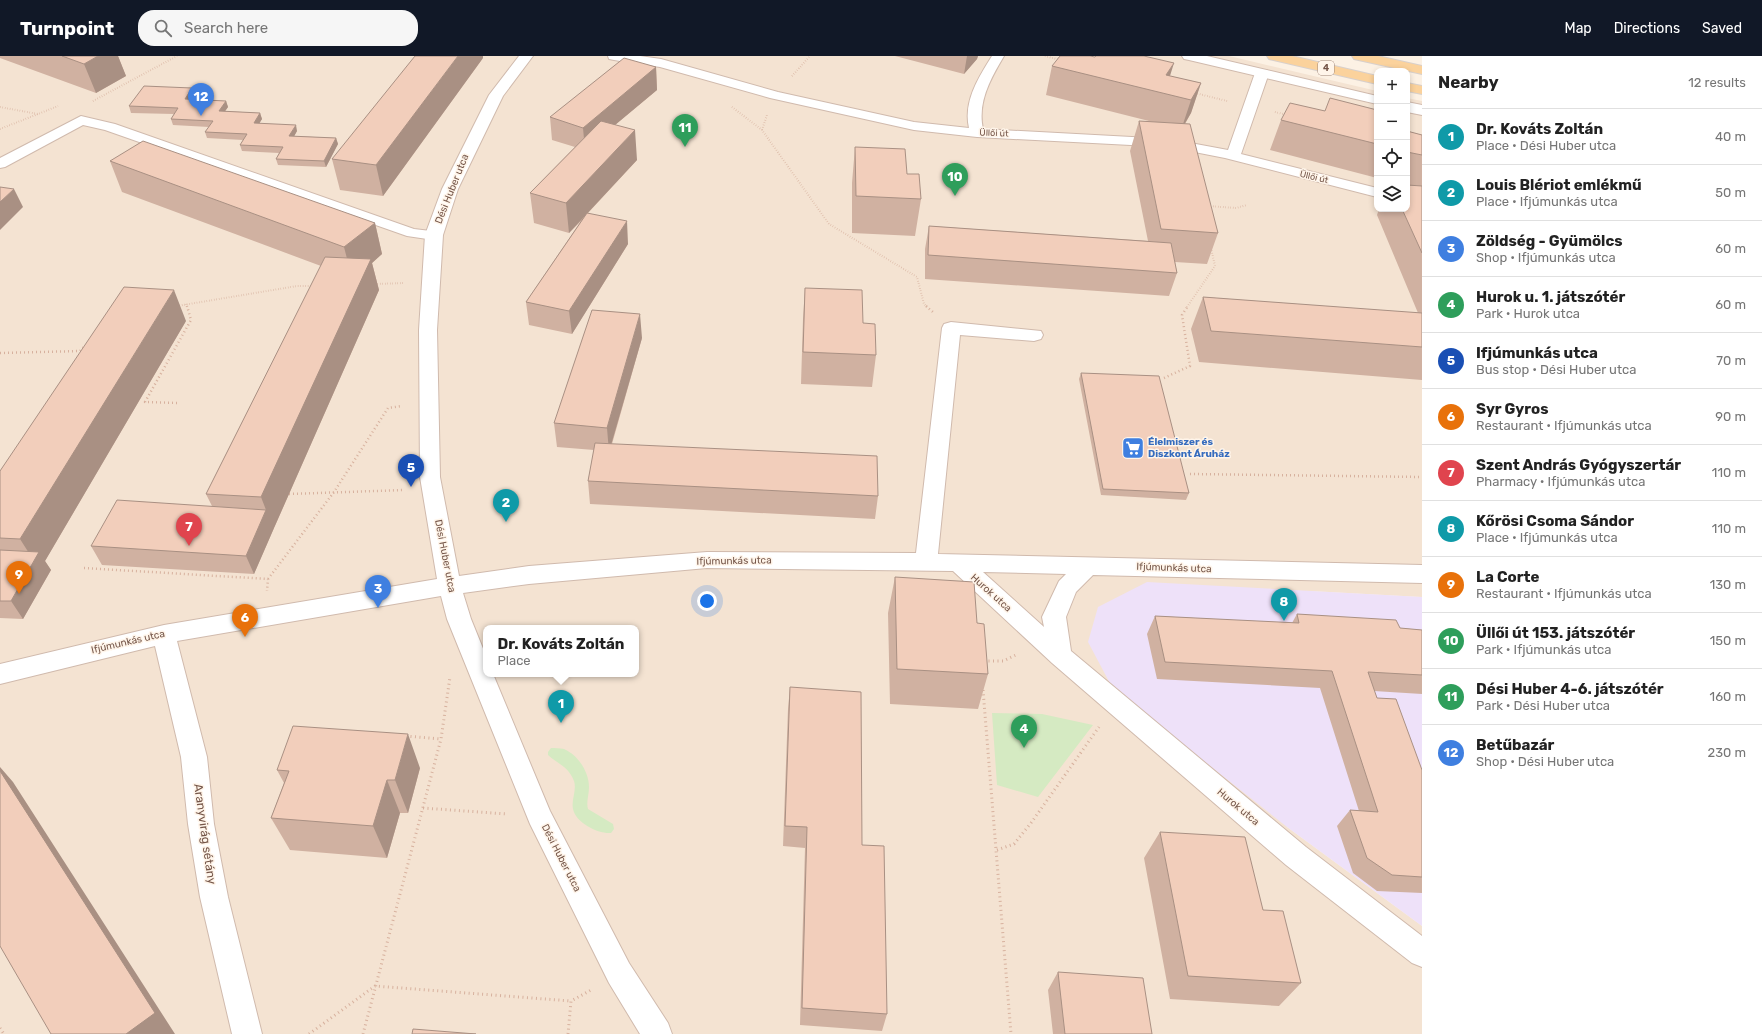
<!DOCTYPE html>
<html lang="en">
<head>
<meta charset="utf-8">
<style>
	:root { --surface:#fff; --page:#f6f6f6; --text:#222; --muted:#767676; --line:#e0e0e0; --accent:#111827 }
	body { margin:0; font-family:Rubik,sans-serif; background:var(--page); color:var(--text) }
	.controls { position:absolute; right:12px; top:12px; display:grid; overflow:hidden; border-radius:8px; box-shadow:0 2px 6px #0003 }
	.controls button { width:36px; height:36px; display:grid; place-items:center; padding:0; border:0; border-bottom:1px solid var(--line); background:var(--surface); color:var(--text); font:20px sans-serif }
	.you { position:absolute; left:707px; top:545px; width:14px; height:14px; margin:-10px; border:3px solid #fff; border-radius:50%; background:#1a73e8; box-shadow:0 0 0 6px #1a73e833 }
	.badge { display:grid; place-items:center; width:26px; height:26px; border-radius:50%; background:var(--accent); color:#fff; font-size:13px; font-weight:700 }
	.pin { position:absolute; translate:-50% -33px; filter:drop-shadow(0 1px 2px #0008) }
	.pin::after { content:''; position:absolute; top:21px; width:14px; height:12px; background:inherit; clip-path:polygon(0 0,100% 0,50% 100%) }
	.popup { position:absolute; left:483px; top:569px; width:156px; height:52px; box-sizing:border-box; display:grid; place-content:center; border-radius:8px; background:var(--surface); filter:drop-shadow(0 1px 3px #0005); font-size:13px; white-space:nowrap; color:var(--muted) }
	.popup b { font-size:15px; color:var(--text) }
	.popup::after { content:''; position:absolute; left:50%; top:100%; margin-left:-8px; border:8px solid transparent; border-top-color:var(--surface) }
	.list { margin:0; padding:0; list-style:none }
	h2 { display:flex; justify-content:space-between; align-items:center; height:52px; margin:0; padding:0 16px; font-size:17px }
	h2 small { font-size:13px; font-weight:400; color:var(--muted) }
	.list li { display:grid; grid-template-columns:26px 1fr auto; gap:12px; align-items:center; box-sizing:border-box; height:56px; padding:0 16px; border-top:1px solid var(--line) }
	.list b { display:block; font-size:15px; white-space:nowrap }
	.list p { margin:0; font-size:13px; white-space:nowrap; color:var(--muted) }
	.list em { font-size:13px; font-style:normal; color:var(--muted) }
	.icon { flex:none; width:22px; height:22px; fill:none; stroke:currentColor; stroke-width:2; stroke-linecap:round; stroke-linejoin:round }
	.map { position:relative; flex:none; width:1422px; height:978px; overflow:hidden }
	header { display:flex; align-items:center; gap:24px; box-sizing:border-box; height:56px; padding:0 20px; background:var(--accent); color:#fff }
	header strong { font-size:19px }
	nav { display:flex; gap:22px; margin-inline-start:auto; font-size:14px }
	.search { width:280px; height:36px; background:var(--page); display:flex; align-items:center; gap:10px; box-sizing:border-box; padding:0 14px; border-radius:16px; color:var(--muted); font-size:15px }
	main { display:flex }
	aside { flex:1; background:var(--surface) }
	.map>svg:first-child { display:block }
	.residential { fill:#f4e3d2; fill-rule:evenodd }
	.education { fill:#eee1f9 }
	.green { fill:#d5eac2 }
	.lines { fill:none; stroke-linecap:round; stroke-linejoin:round }
	.service-casing { stroke:#d0baad; stroke-width:2 }
	.minor-casing { stroke:#d0baad; stroke-width:2 }
	.primary-casing { stroke:#d8d0cc; stroke-width:2 }
	.path-far2 { stroke:#d7b19e; stroke-width:2; stroke-dasharray:0.5 2; stroke-linecap:butt }
	.path-far1 { stroke:#d7b19e; stroke-width:2.5; stroke-dasharray:1 3; stroke-linecap:butt }
	.path { stroke:#d7b19e; stroke-width:3; stroke-dasharray:1 3.5; stroke-linecap:butt }
	.service { fill:#fff; fill-rule:evenodd }
	.minor { fill:#fff; fill-rule:evenodd }
	.primary { fill:#fbd29c; fill-rule:evenodd }
	.wall { fill:#d0b1a1 }
	.shaded-wall { fill:#a99083 }
	.building { fill:#f2cebb; stroke:#a99083 }
	.labels { text-anchor:middle; dominant-baseline:central; stroke-width:3; stroke-linejoin:round; paint-order:stroke }
	.shield { fill:#fff5ea; stroke:#9e8679; stroke-width:1 }
	.shield-label { font-size:9px; font-weight:bold; fill:#755649 }
	.far-street-label { font-size:9px; fill:#755649; stroke:#fff5ea }
	.street-label { font-size:10px; fill:#755649; stroke:#fff5ea }
	.shop-label { font-size:10px; font-weight:bold; fill:#366cbe; stroke:#fff5ea; text-anchor:start }
	.near-street-label { font-size:12px; fill:#755649; stroke:#fff5ea }
</style>
</head>
<body>
<header>
<strong>Turnpoint</strong>
<div class="search"><svg class="icon" aria-label="search" viewBox="0 0 24 24"><circle cx="10" cy="10" r="6"/><path d="M15 15l6 6"/></svg>Search here</div>
<nav><a>Map</a><a>Directions</a><a>Saved</a></nav>
</header>
<main>
<div class="map">
<svg width="1422" height="978" viewBox="0 0 1422 978">
	<rect width="100%" height="100%" fill="#fcf1e4"/>
	<path class="residential" d="M 0,0 L 1229,0 L 1377,35 L 1377,153 L 1407,153 L 1407,42 L 1422,45 L 1422,541 L 1310,535 L 1287,771 L 1422,870 L 1422,978 L 0,978 ZM 486,572 L 636,572 L 636,618 L 486,618 Z"/>
	<path class="education" d="M 1147,526 L 1422,541 L 1422,870 L 1287,771 L 1113,633 L 1088,586 L 1098,551 Z"/>
	<path class="green" d="M 992,657 L 1042,658 L 1093,669 L 1038,741 L 997,729 Z
		M 551,692 C 555,692 560,692 564,693 C 578,699 589,716 589,731 C 589,739 586,746 588,753 L 613,768 L 614,773 L 611,777 C 598,778 576,767 573,753 C 571,744 577,734 574,725 C 568,710 559,709 548,699 L 548,696 Z"/>
	<g class="lines">
		<g class="service-casing">
			<path id="service" d="M 608,0 L 640,0 L 661,3 L 778,36 L 914,66 L 969,72 C 963,46 978,22 992,0 L 1004,0 C 991,22 977,46 983,73 L 1169,83 L 1228,94 L 1255,17 L 1257,14 L 1267,14 L 1269,17 L 1241,98 L 1377,132 L 1377,141 L 1225,102 L 1169,91 L 977,81 L 914,74 L 770,42 L 660,11 L 614,4 L 609,3 Z
				M 81,60 L 115,68 L 414,173 L 439,176 L 442,179 L 439,182 L 434,184 L 407,180 L 105,74 L 83,69 L 5,111 L 0,112 L 0,102 Z"/>
		</g>
		<g class="minor-casing">
			<path id="minor" d="M 519,0 L 533,0 L 503,40 L 458,133 L 443,179 L 437,274 L 440,421 L 459,520 L 529,510 L 707,496 L 916,497 L 942,272 L 944,268 L 951,266 L 1041,275 L 1043,279 L 1041,283 L 1034,285 L 960,279 L 938,498 L 1422,509 L 1422,527 L 1093,519 L 1076,536 L 1066,561 L 1071,595 L 1306,791 L 1422,880 L 1422,911 L 1412,907 L 1286,809 L 1052,607 L 953,515 L 707,512 L 529,528 L 463,537 L 471,563 L 486,600 L 486,618 L 493,618 L 550,755 L 629,907 L 668,967 L 672,978 L 640,978 L 609,927 L 530,768 L 447,563 L 441,540 L 177,585 L 207,701 L 214,768 L 228,841 L 262,978 L 232,978 L 200,841 L 188,768 L 181,701 L 155,590 L 0,628 L 0,608 L 164,569 L 437,523 L 420,421 L 419,274 L 425,179 L 442,133 L 489,39 ZM 983,516 L 1066,518 L 1059,525 L 1042,561 L 1044,571 Z
				M 1182,0 L 1207,0 L 1377,40 L 1377,48 L 1189,4 L 1184,3 Z
				M 1407,46 L 1422,49 L 1422,59 L 1407,56 Z"/>
		</g>
		<g class="primary-casing">
			<path id="primary" d="M 1267,0 L 1292,0 L 1377,20 L 1377,28 L 1269,3 Z
				M 1352,0 L 1378,0 L 1422,10 L 1422,18 L 1354,3 Z
				M 1407,27 L 1422,30 L 1422,38 L 1407,35 Z"/>
		</g>
		<path class="path-far2" d="M 1045,0 L 1060,4
			M 792,20 L 810,0
			M 1195,37 L 1227,45
			M 93,45 L 177,0
			M 0,51 L 38,58 L 58,50
			M 732,51 L 762,74 L 829,168 L 917,221 L 924,248 L 927,251
			M 1275,56 L 1287,59
			M 0,73 L 38,58
			M 762,74 L 767,59
			M 1208,150 L 1236,152 L 1247,149
			M 375,228 L 404,227
			M 186,248 L 187,251
			M 177,250 L 297,230 L 314,230
			M 1187,251 L 1215,210 L 1211,192"/>
		<path class="path-far1" d="M 926,250 L 934,257
			M 0,297 L 80,295 L 84,291
			M 1164,322 L 1190,310 L 1182,259 L 1188,250
			M 177,347 L 145,346 L 191,264 L 187,250
			M 1190,418 L 1422,421
			M 289,438 L 404,434
			M 84,512 L 268,523 L 267,535
			M 268,523 L 334,436 L 388,352 L 402,350"/>
		<path class="path" d="M 984,605 L 1003,605 L 1018,598
			M 983,634 L 1011,978
			M 406,680 L 441,683
			M 423,752 L 507,758
			M 997,794 L 1014,788 L 1031,767 L 1099,671
			M 0,972 L 4,978
			M 309,978 L 375,930 L 571,945
			M 363,978 L 441,683 L 450,621
			M 568,978 L 571,945 L 593,933"/>
		<use href="#service" class="service"/>
		<use href="#minor" class="minor"/>
		<use href="#primary" class="primary"/>
	</g>
	<path class="wall" d="M 0,0 L 118,0 L 126,20 L 96,37 L 0,2 Z
		M 895,0 L 978,0 L 977,3 L 964,18 Z
		M 483,2 L 383,140 L 340,134 L 332,103 Z
		M 1052,10 L 1170,20 L 1201,27 L 1191,57 L 1185,68 L 1218,177 L 1207,208 L 1175,206 L 1177,217 L 1169,240 L 925,223 L 925,193 L 929,170 L 1148,185 L 1130,95 L 1139,65 L 1149,65 L 1046,39 Z
		M 656,11 L 657,34 L 615,69 L 637,104 L 588,157 L 628,188 L 572,278 L 529,269 L 526,246 L 581,165 L 569,177 L 534,167 L 530,137 L 575,91 L 552,84 L 550,61 Z
		M 195,39 L 191,44 L 226,45 L 228,51 L 225,55 L 260,57 L 262,63 L 259,67 L 297,75 L 294,80 L 336,82 L 338,88 L 326,111 L 278,109 L 276,103 L 279,97 L 242,95 L 240,89 L 243,84 L 207,82 L 205,76 L 209,71 L 173,69 L 171,63 L 174,58 L 131,57 L 129,50 Z
		M 1377,54 L 1377,122 L 1270,94 L 1281,64 L 1325,55 Z
		M 1407,75 L 1422,79 L 1422,324 L 1199,306 L 1191,273 L 1203,241 L 1418,257 L 1377,159 L 1379,153 L 1407,153 Z
		M 855,91 L 907,118 L 921,143 L 915,180 L 852,177 L 852,127 Z
		M 110,105 L 375,167 L 382,198 L 372,207 L 379,234 L 274,472 L 254,518 L 102,509 L 91,490 L 212,450 L 206,438 L 321,210 L 122,136 Z
		M 805,232 L 863,267 L 876,299 L 872,331 L 801,328 L 803,263 Z
		M 186,265 L 45,505 L 51,514 L 23,563 L 0,562 L 0,415 Z
		M 642,282 L 612,388 L 878,440 L 875,463 L 590,448 L 588,425 L 594,394 L 557,391 L 554,367 Z
		M 1081,317 L 1189,437 L 1186,444 L 1101,439 L 1079,323 Z
		M 895,521 L 977,567 L 988,618 L 978,653 L 890,648 L 888,557 Z
		M 1297,558 L 1400,572 L 1422,574 L 1422,638 L 1374,635 L 1377,642 L 1422,714 L 1422,837 L 1377,835 L 1353,817 L 1337,770 L 1350,754 L 1359,755 L 1320,632 L 1157,623 L 1147,578 L 1155,560 L 1292,567 Z
		M 790,631 L 862,789 L 887,958 L 882,975 L 800,969 L 805,792 L 783,790 L 788,653 Z
		M 420,712 L 408,757 L 400,757 L 387,802 L 290,794 L 271,762 L 284,727 L 277,714 Z
		M 1160,776 L 1263,854 L 1301,927 L 1279,950 L 1170,943 L 1144,802 Z
		M 1058,916 L 1152,978 L 1053,978 L 1048,934 Z"/>
	<path class="shaded-wall" d="M 98,0 L 118,0 L 126,20 L 96,37 L 84,8 Z
		M 458,0 L 483,0 L 483,2 L 383,140 L 376,109 Z
		M 967,0 L 978,0 L 977,3 L 964,18 Z
		M 1174,7 L 1165,36 L 1166,19 Z
		M 656,11 L 657,34 L 585,94 L 583,72 Z
		M 1201,27 L 1191,57 L 1181,74 L 1191,44 Z
		M 192,32 L 195,39 L 187,50 L 185,43 Z
		M 226,45 L 228,51 L 221,61 L 219,55 Z
		M 260,57 L 262,63 L 256,73 L 254,67 Z
		M 296,69 L 297,75 L 291,86 L 289,80 Z
		M 635,74 L 637,104 L 569,177 L 566,147 Z
		M 336,82 L 338,88 L 326,111 L 324,105 Z
		M 14,133 L 23,151 L 0,174 L 0,146 Z
		M 627,165 L 628,188 L 572,278 L 569,255 Z
		M 375,167 L 382,198 L 372,207 L 379,234 L 274,472 L 254,518 L 246,500 L 266,454 L 261,441 L 352,222 L 344,191 Z
		M 174,234 L 186,265 L 45,505 L 51,514 L 23,563 L 11,545 L 34,505 L 20,483 Z
		M 640,258 L 642,282 L 609,396 L 607,372 Z
		M 408,678 L 420,712 L 408,757 L 395,724 Z
		M 0,711 L 13,726 L 175,978 L 126,978 L 0,715 Z
		M 387,724 L 400,757 L 387,802 L 373,770 Z"/>
	<path class="building" d="M 62,0 L 98,0 L 84,8 Z
		M 415,0 L 458,0 L 376,109 L 332,103 Z
		M 1060,0 L 1090,0 L 1095,1 L 1096,0 L 1144,0 L 1174,7 L 1166,19 L 1201,27 L 1191,44 L 1052,10 Z
		M 624,2 L 656,11 L 583,72 L 550,61 Z
		M 144,30 L 192,32 L 185,43 L 226,45 L 219,55 L 260,57 L 254,67 L 296,69 L 289,80 L 336,82 L 324,105 L 276,103 L 283,91 L 240,89 L 247,78 L 205,76 L 213,65 L 171,63 L 178,52 L 129,50 Z
		M 1330,42 L 1377,54 L 1377,88 L 1281,64 L 1290,47 L 1325,55 Z
		M 1407,61 L 1409,61 L 1407,67 Z
		M 601,65 L 635,74 L 566,147 L 530,137 Z
		M 1139,65 L 1190,68 L 1218,177 L 1161,173 Z
		M 1407,75 L 1422,79 L 1422,99 L 1407,96 Z
		M 143,85 L 375,167 L 344,191 L 110,105 Z
		M 855,91 L 905,93 L 907,118 L 919,118 L 921,143 L 856,140 Z
		M 1407,129 L 1422,130 L 1422,197 L 1402,153 L 1407,153 Z
		M 0,131 L 14,133 L 0,146 Z
		M 587,157 L 627,165 L 569,255 L 526,246 Z
		M 929,170 L 1171,187 L 1177,217 L 928,199 Z
		M 325,201 L 371,203 L 261,441 L 206,438 Z
		M 124,231 L 174,234 L 20,483 L 0,482 L 0,415 Z
		M 805,232 L 862,234 L 863,267 L 875,268 L 876,299 L 803,296 Z
		M 1203,241 L 1422,257 L 1422,291 L 1211,275 Z
		M 592,254 L 640,258 L 607,372 L 554,367 Z
		M 1081,317 L 1159,320 L 1189,437 L 1103,433 Z
		M 595,387 L 877,400 L 878,440 L 588,425 Z
		M 117,444 L 266,454 L 246,500 L 91,490 Z
		M 0,494 L 39,496 L 11,545 L 0,545 Z
		M 895,521 L 974,526 L 977,567 L 984,568 L 988,618 L 897,613 Z
		M 1297,558 L 1396,564 L 1400,572 L 1422,574 L 1422,619 L 1368,616 L 1377,642 L 1396,643 L 1422,714 L 1422,821 L 1392,819 L 1367,802 L 1350,754 L 1378,756 L 1332,615 L 1165,606 L 1155,560 L 1299,567 Z
		M 790,631 L 861,636 L 862,789 L 884,790 L 887,958 L 802,952 L 807,771 L 785,770 Z
		M 293,670 L 408,678 L 395,724 L 387,724 L 373,770 L 271,762 L 289,715 L 277,714 Z
		M 0,715 L 155,957 L 126,978 L 51,978 L 0,890 Z
		M 1160,776 L 1245,781 L 1263,854 L 1283,855 L 1301,927 L 1188,920 Z
		M 1058,916 L 1143,922 L 1152,978 L 1065,978 Z
		M 413,973 L 476,978 L 412,978 Z"/>
	<defs>
		<g id="supermarket-square" transform="scale(1.15)"><rect x="-9" y="-9" width="18" height="18" rx="4" fill="#3f7fe0" stroke="#fff5ea"/><path d="M-6-5.5h2.5l.6 2H6L4.5 2H-2.5L-4.4-4H-6ZM-1.5 3.2a1.3 1.3 0 1 0 .1 0ZM3 3.2a1.3 1.3 0 1 0 .1 0Z" fill="#fff"/></g>
	</defs>
	<g fill-rule="evenodd">
		<use href="#supermarket-square" x="1133" y="392"/>
	</g>
	<g class="labels">
		<rect class="shield" x="1318" y="5" width="16" height="14" rx="3"/>
		<g class="shield-label">
			<text x="1326" y="12">4</text>
		</g>
		<g class="far-street-label">
			<text transform="translate(994 77) rotate(2)">Üllői út</text>
			<text transform="translate(1314 121) rotate(14)">Üllői út</text>
		</g>
		<g class="street-label">
			<text transform="translate(452 133) rotate(-68)">Dési Huber utca</text>
			<text transform="translate(445 500) rotate(79)">Dési Huber utca</text>
			<text transform="translate(734 505) rotate(-1)">Ifjúmunkás utca</text>
			<text transform="translate(1174 512) rotate(2)">Ifjúmunkás utca</text>
			<text transform="translate(991 537) rotate(42)">Hurok utca</text>
			<text transform="translate(128 586) rotate(-13)">Ifjúmunkás utca</text>
			<text transform="translate(1238 751) rotate(40)">Hurok utca</text>
			<text transform="translate(561 802) rotate(63)">Dési Huber utca</text>
		</g>
		<g class="shop-label">
			<text x="1148" y="386">Élelmiszer és<tspan x="1148" dy="12">Diszkont Áruház</tspan></text>
		</g>
		<g class="near-street-label">
			<text transform="translate(205 778) rotate(82)">Aranyvirág sétány</text>
		</g>
	</g>
</svg>
<div class="controls">
<button>+</button>
<button>−</button>
<button><svg class="icon" aria-label="locate" viewBox="0 0 24 24"><circle cx="12" cy="12" r="6"/><path d="M12 2v4M12 18v4M2 12h4M18 12h4"/></svg></button>
<button><svg class="icon" aria-label="layers" viewBox="0 0 24 24"><path d="M12 4l9 5-9 5-9-5zM3 14l9 5 9-5"/></svg></button>
</div>
<div class="you"></div>
<div class="pin badge" style="left:561px;top:667px;background:#0f9aa8">1</div>
<div class="popup"><b>Dr. Kováts Zoltán</b>Place</div>
<div class="pin badge" style="left:506px;top:466px;background:#0f9aa8">2</div>
<div class="pin badge" style="left:378px;top:552px;background:#3f7fe0">3</div>
<div class="pin badge" style="left:1024px;top:692px;background:#2e9e5b">4</div>
<div class="pin badge" style="left:411px;top:431px;background:#1a4fb4">5</div>
<div class="pin badge" style="left:245px;top:581px;background:#e8710a">6</div>
<div class="pin badge" style="left:189px;top:490px;background:#e0444e">7</div>
<div class="pin badge" style="left:1284px;top:565px;background:#0f9aa8">8</div>
<div class="pin badge" style="left:19px;top:538px;background:#e8710a">9</div>
<div class="pin badge" style="left:955px;top:140px;background:#2e9e5b">10</div>
<div class="pin badge" style="left:685px;top:91px;background:#2e9e5b">11</div>
<div class="pin badge" style="left:201px;top:60px;background:#3f7fe0">12</div>
</div>
<aside>
<h2>Nearby<small>12 results</small></h2>
<ul class="list">
<li><span class="badge" style="background:#0f9aa8">1</span><div><b>Dr. Kováts Zoltán</b><p>Place · Dési Huber utca</p></div><em>40 m</em></li>
<li><span class="badge" style="background:#0f9aa8">2</span><div><b>Louis Blériot emlékmű</b><p>Place · Ifjúmunkás utca</p></div><em>50 m</em></li>
<li><span class="badge" style="background:#3f7fe0">3</span><div><b>Zöldség - Gyümölcs</b><p>Shop · Ifjúmunkás utca</p></div><em>60 m</em></li>
<li><span class="badge" style="background:#2e9e5b">4</span><div><b>Hurok u. 1. játszótér</b><p>Park · Hurok utca</p></div><em>60 m</em></li>
<li><span class="badge" style="background:#1a4fb4">5</span><div><b>Ifjúmunkás utca</b><p>Bus stop · Dési Huber utca</p></div><em>70 m</em></li>
<li><span class="badge" style="background:#e8710a">6</span><div><b>Syr Gyros</b><p>Restaurant · Ifjúmunkás utca</p></div><em>90 m</em></li>
<li><span class="badge" style="background:#e0444e">7</span><div><b>Szent András Gyógyszertár</b><p>Pharmacy · Ifjúmunkás utca</p></div><em>110 m</em></li>
<li><span class="badge" style="background:#0f9aa8">8</span><div><b>Kőrösi Csoma Sándor</b><p>Place · Ifjúmunkás utca</p></div><em>110 m</em></li>
<li><span class="badge" style="background:#e8710a">9</span><div><b>La Corte</b><p>Restaurant · Ifjúmunkás utca</p></div><em>130 m</em></li>
<li><span class="badge" style="background:#2e9e5b">10</span><div><b>Üllői út 153. játszótér</b><p>Park · Ifjúmunkás utca</p></div><em>150 m</em></li>
<li><span class="badge" style="background:#2e9e5b">11</span><div><b>Dési Huber 4-6. játszótér</b><p>Park · Dési Huber utca</p></div><em>160 m</em></li>
<li><span class="badge" style="background:#3f7fe0">12</span><div><b>Betűbazár</b><p>Shop · Dési Huber utca</p></div><em>230 m</em></li>
</ul>
</aside>
</main>
</body>
</html>
